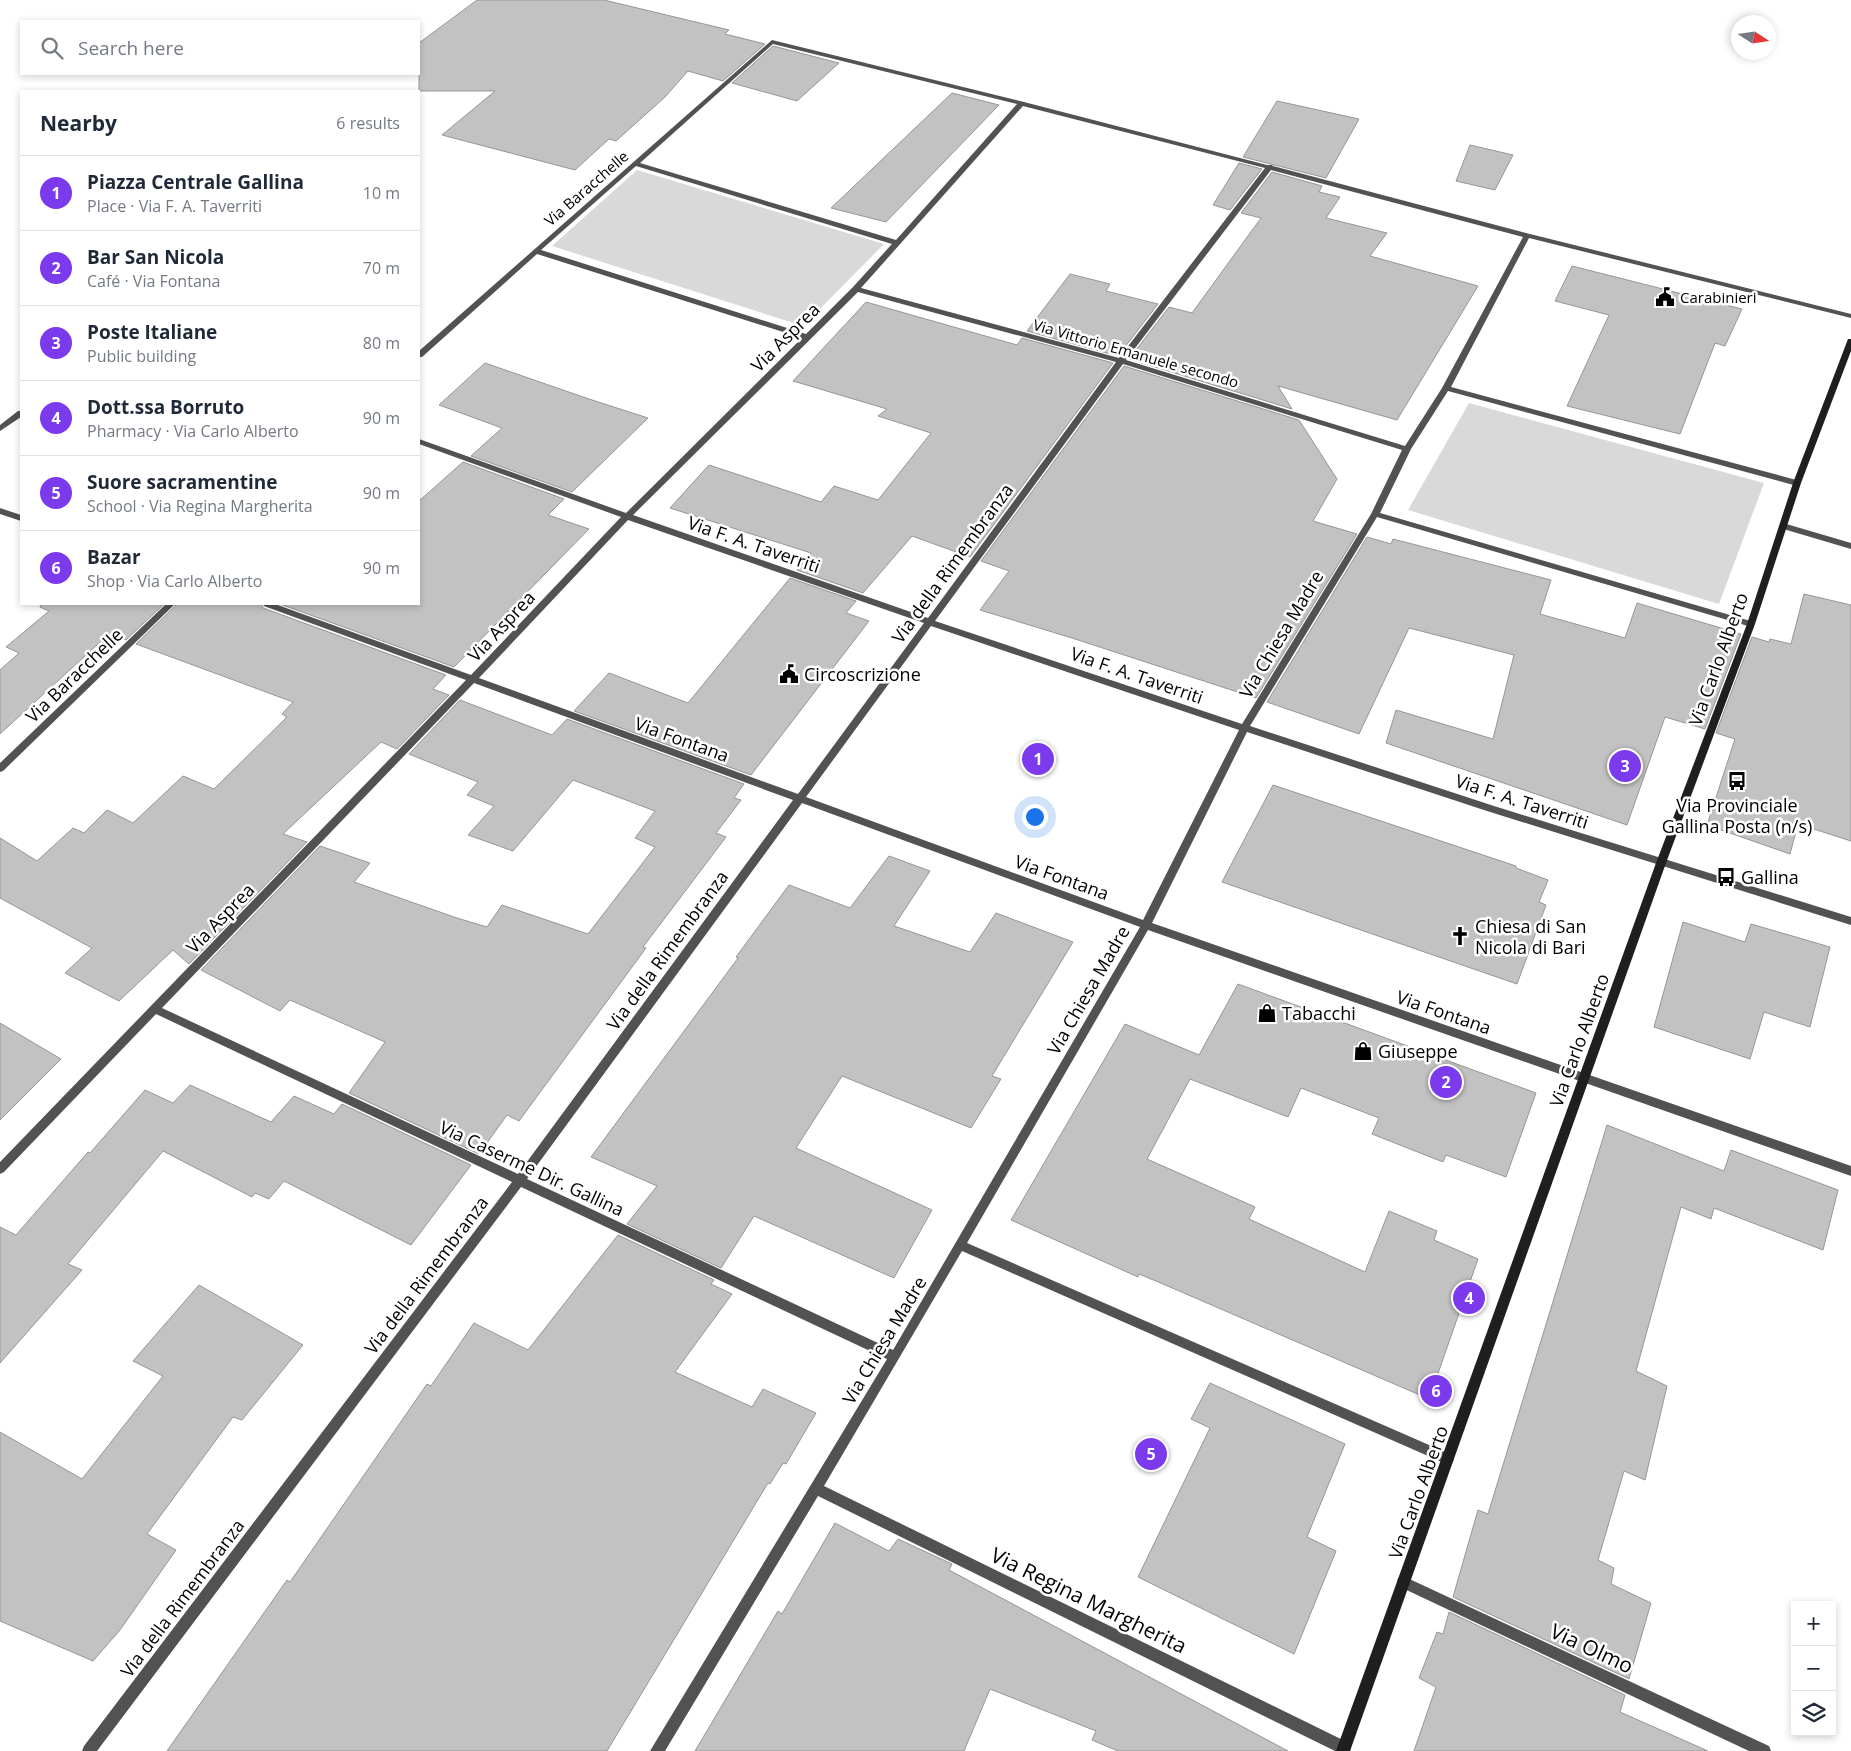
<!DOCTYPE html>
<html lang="en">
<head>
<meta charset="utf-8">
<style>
	:root { --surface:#fff; --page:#f6f6f7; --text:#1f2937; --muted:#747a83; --line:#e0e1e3; --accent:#7c3aed }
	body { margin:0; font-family:"Open Sans",sans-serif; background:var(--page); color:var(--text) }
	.controls { position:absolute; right:15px; bottom:15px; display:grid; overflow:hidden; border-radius:0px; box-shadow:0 2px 8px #0003 }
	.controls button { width:45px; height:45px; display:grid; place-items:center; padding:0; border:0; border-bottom:1px solid var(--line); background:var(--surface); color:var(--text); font:25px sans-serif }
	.compass { position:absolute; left:1731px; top:15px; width:45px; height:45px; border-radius:50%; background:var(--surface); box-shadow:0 2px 8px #0003; rotate:102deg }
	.you { position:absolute; left:1034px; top:816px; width:18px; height:18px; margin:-12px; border:4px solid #fff; border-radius:50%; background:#1a73e8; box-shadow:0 0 0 8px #1a73e833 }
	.badge { display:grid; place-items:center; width:32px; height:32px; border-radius:50%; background:var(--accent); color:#fff; font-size:16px; font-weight:700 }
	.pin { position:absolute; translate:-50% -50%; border:2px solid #fff; box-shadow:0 1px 5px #0006 }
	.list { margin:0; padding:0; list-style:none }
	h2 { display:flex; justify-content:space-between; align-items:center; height:65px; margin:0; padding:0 20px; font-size:21px }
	h2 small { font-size:16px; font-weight:400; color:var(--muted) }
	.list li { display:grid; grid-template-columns:32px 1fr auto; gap:15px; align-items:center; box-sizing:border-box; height:75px; padding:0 20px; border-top:1px solid var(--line) }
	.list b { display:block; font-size:19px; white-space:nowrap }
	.list p { margin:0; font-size:16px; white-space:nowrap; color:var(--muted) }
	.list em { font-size:16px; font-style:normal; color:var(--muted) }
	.icon { flex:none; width:28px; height:28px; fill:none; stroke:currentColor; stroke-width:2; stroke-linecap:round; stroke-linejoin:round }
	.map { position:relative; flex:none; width:1851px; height:1751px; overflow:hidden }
	.search { position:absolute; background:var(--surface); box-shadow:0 2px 8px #0003; left:20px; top:20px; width:400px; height:55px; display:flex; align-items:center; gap:12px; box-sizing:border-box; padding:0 18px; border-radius:0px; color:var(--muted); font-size:19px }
	.panel { position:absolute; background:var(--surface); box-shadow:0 2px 8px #0003; left:20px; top:90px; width:400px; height:515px; border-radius:0px }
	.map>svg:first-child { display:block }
	.green { fill:#d9d9d9 }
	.building { fill:#c2c2c2; stroke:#969696 }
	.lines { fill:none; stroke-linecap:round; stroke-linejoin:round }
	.street { fill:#525252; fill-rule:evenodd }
	.secondary { fill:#1f1f1f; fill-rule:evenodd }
	.labels { text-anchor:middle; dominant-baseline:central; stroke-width:5; stroke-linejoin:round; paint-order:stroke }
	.far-street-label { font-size:15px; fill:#000; stroke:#fff }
	.far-poi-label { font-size:15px; fill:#000; stroke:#fff; text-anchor:start }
	.street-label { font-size:18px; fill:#000; stroke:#fff }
	.poi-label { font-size:18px; fill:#000; stroke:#fff; text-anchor:start }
	.near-street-label { font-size:21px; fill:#000; stroke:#fff }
</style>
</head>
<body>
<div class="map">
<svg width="1851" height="1751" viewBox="0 0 1851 1751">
	<rect width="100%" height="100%" fill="#fff"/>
	<path class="green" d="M 637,170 L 884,244 L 803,326 L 552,246 Z
		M 1469,403 L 1764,483 L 1719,604 L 1408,510 Z"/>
	<path class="building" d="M 477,0 L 604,0 L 729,30 L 725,34 L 765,44 L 723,81 L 688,71 L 665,97 L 616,141 L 609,139 L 575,170 L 442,135 L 495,91 L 419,91 L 419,43 Z
		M 773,46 L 839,63 L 797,101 L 732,83 Z
		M 952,93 L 999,105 L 886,222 L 831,208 Z
		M 1277,101 L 1359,119 L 1326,178 L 1243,157 Z
		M 1470,145 L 1513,155 L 1495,190 L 1456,181 Z
		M 1239,163 L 1262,169 L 1230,210 L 1213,205 Z
		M 1272,172 L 1322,186 L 1319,192 L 1340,197 L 1326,218 L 1387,233 L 1370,256 L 1478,286 L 1397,420 L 1278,386 L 1292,409 L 1129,359 L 1169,307 L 1192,313 L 1261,218 L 1241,213 Z
		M 1572,266 L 1742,309 L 1725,346 L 1715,343 L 1680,434 L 1567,406 L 1609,315 L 1555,301 Z
		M 1070,274 L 1110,284 L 1106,291 L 1158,304 L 1118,356 L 1027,331 Z
		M 866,302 L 1017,345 L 1022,338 L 1113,363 L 970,557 L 912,536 L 863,593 L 797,570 L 811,553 L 670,508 L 709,465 L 821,502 L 834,486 L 878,500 L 931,433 L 878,416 L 887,409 L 793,381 Z
		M 485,363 L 589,399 L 648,418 L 572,492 L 471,456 L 502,428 L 439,405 Z
		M 1124,366 L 1299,420 L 1337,479 L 1313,521 L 1357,534 L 1256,698 L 1072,638 L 980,610 L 1009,571 L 981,561 Z
		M 463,462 L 564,499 L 548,515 L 589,529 L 454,667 L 280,604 L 419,604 L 419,501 Z
		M 1367,537 L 1391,544 L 1393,539 L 1551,580 L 1540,614 L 1625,638 L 1637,603 L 1741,634 L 1705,729 L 1665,717 L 1627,825 L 1386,743 L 1396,710 L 1493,739 L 1514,655 L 1409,628 L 1359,734 L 1267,702 Z
		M 790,578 L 856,601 L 846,613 L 869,621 L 751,775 L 574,711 L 609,673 L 688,703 Z
		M 1804,594 L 1851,605 L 1851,841 L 1798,824 L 1790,854 L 1707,825 L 1735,739 L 1716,733 L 1752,637 L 1769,642 L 1770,639 L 1791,644 Z
		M 41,604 L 164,604 L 126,640 L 109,634 L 0,734 L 0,670 L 19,653 L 6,647 L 49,611 L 40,607 Z
		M 177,604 L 261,604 L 263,608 L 446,675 L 433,689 L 449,695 L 397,749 L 381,742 L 283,834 L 307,842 L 189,964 L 173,950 L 119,1001 L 65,973 L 92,948 L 0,898 L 0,838 L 37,861 L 73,828 L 84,833 L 107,810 L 133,823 L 183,776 L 214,789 L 287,717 L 282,714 L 293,702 L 136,644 Z
		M 460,700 L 552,735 L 567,719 L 744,784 L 734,798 L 741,800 L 716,833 L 726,837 L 643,947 L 646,948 L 519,1121 L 507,1115 L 479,1154 L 349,1093 L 385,1042 L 290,1000 L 280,1011 L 201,970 L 320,846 L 370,863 L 354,882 L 457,918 L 487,927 L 502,905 L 588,934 L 655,847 L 635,838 L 655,811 L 573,780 L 513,851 L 468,835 L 494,806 L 467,795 L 478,782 L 409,754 Z
		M 1273,785 L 1516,866 L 1516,868 L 1548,880 L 1539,902 L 1546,905 L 1517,984 L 1222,882 Z
		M 889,856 L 930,871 L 894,926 L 970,952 L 996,913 L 1073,942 L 992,1076 L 1001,1079 L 971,1128 L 842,1076 L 796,1148 L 932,1210 L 894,1278 L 754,1216 L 721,1268 L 627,1224 L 657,1186 L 591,1157 L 738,958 L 736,957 L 789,885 L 850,908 Z
		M 1683,922 L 1745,942 L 1751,924 L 1830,947 L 1810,1027 L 1764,1012 L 1750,1059 L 1654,1027 Z
		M 1238,984 L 1536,1093 L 1506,1177 L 1446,1155 L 1443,1162 L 1372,1134 L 1379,1118 L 1301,1088 L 1288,1117 L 1190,1079 L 1147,1159 L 1255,1207 L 1249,1219 L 1365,1272 L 1389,1211 L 1437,1231 L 1434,1240 L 1478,1259 L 1429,1399 L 1163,1284 L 1139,1274 L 1138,1277 L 1011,1220 L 1125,1024 L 1199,1055 Z
		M 0,1023 L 61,1059 L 0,1120 Z
		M 190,1085 L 271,1122 L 294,1096 L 334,1114 L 342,1104 L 471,1165 L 411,1245 L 284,1181 L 269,1199 L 255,1193 L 252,1197 L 163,1151 L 68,1264 L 82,1270 L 0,1363 L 0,1227 L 16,1235 L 88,1152 L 90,1153 L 145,1090 L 173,1103 Z
		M 1607,1125 L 1724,1171 L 1731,1150 L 1838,1190 L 1823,1250 L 1714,1208 L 1711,1219 L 1681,1207 L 1636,1371 L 1667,1386 L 1645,1480 L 1624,1471 L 1598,1560 L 1614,1568 L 1611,1584 L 1651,1603 L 1629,1679 L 1453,1597 L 1478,1510 L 1488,1514 Z
		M 618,1235 L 714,1280 L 711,1284 L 732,1294 L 675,1372 L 752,1407 L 763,1389 L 816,1413 L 786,1464 L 783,1463 L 770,1484 L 768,1483 L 607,1751 L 167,1751 L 287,1580 L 290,1582 L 427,1384 L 431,1386 L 474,1323 L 528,1350 Z
		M 199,1285 L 303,1345 L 242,1420 L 233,1417 L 147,1534 L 176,1550 L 120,1630 L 93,1661 L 0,1621 L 0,1432 L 82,1479 L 163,1376 L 133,1361 Z
		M 1210,1383 L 1345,1444 L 1307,1537 L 1336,1551 L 1294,1654 L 1138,1577 L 1210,1428 L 1191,1419 Z
		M 835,1523 L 889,1551 L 898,1539 L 952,1564 L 949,1570 L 1288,1751 L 1118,1751 L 1092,1740 L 1096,1731 L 990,1689 L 964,1751 L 695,1751 L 778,1611 L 782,1614 Z
		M 1449,1612 L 1625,1695 L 1620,1712 L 1708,1751 L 1414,1751 L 1436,1687 L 1419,1678 L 1437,1632 L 1443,1634 Z"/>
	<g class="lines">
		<path class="street" d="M 772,40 L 1024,102 L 1267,165 L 1272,165 L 1273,166 L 1530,234 L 1851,314 L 1851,318 L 1529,238 L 1451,387 L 1800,481 L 1801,483 L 1797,486 L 1448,391 L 1411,449 L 1380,513 L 1754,622 L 1755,624 L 1751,627 L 1748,626 L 1377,517 L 1250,726 L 1494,806 L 1851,917 L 1851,925 L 1487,811 L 1247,732 L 1152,923 L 1851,1166 L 1851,1176 L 1148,930 L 967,1243 L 1452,1455 L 1454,1459 L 1452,1463 L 1448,1465 L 1444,1463 L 962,1251 L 824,1486 L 1349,1743 L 1351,1748 L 1350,1751 L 1335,1751 L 818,1496 L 665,1751 L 650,1751 L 887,1359 L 521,1187 L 97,1751 L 82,1751 L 84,1746 L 512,1182 L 156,1014 L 4,1172 L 0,1174 L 0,1162 L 466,680 L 264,606 L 263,604 L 275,604 L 471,675 L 621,517 L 419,444 L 419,439 L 626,513 L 802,338 L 537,254 L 422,357 L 419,357 L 419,351 ZM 773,44 L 1017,104 L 896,240 L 640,163 ZM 1023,106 L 1265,168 L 1119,358 L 861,288 ZM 636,166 L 892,244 L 853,287 L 806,334 L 541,250 ZM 1271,170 L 1523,237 L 1442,388 L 1405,446 L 1126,360 ZM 858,292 L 1116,362 L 928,618 L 633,515 ZM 1123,364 L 1402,450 L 1371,514 L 1242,724 L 935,621 ZM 628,520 L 924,623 L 798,794 L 479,678 ZM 931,626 L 1239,730 L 1143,920 L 806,797 ZM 474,683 L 793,800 L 518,1174 L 162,1008 ZM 802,803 L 1140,927 L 893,1350 L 527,1179 Z
			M 18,411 L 21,411 L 21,417 L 0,431 L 0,425 Z
			M 0,508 L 21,515 L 21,521 L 0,514 Z
			M 1783,523 L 1851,543 L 1851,549 L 1780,528 L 1780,524 Z
			M 166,604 L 175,604 L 3,771 L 0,772 L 0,763 Z
			M 1403,1576 L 1769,1746 L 1771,1751 L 1749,1751 L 1398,1586 L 1397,1582 L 1398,1578 Z"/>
		<path class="secondary" d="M 1848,339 L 1851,339 L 1851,351 L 1801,483 L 1755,624 L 1666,863 L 1350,1751 L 1336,1751 L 1656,863 L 1747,624 L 1793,483 Z"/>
	</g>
	<defs>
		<g id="civic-bare" transform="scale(1.5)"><path d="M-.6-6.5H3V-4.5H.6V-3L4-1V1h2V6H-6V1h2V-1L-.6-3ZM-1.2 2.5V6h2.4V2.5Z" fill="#000" stroke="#fff" stroke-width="2.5" paint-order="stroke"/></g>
		<g id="bus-bare" transform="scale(1.5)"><path d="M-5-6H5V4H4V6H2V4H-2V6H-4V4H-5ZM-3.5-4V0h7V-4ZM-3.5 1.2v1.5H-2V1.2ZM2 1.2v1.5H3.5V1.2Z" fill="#000" stroke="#fff" stroke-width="2.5" paint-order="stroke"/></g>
		<g id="church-bare" transform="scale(1.5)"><path d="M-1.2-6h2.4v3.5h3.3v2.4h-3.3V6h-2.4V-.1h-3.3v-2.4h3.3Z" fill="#000" stroke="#fff" stroke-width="2.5" paint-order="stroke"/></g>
		<g id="shop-bare" transform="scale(1.5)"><path d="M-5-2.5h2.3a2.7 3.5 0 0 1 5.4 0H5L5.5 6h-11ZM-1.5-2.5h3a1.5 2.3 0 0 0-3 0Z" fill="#000" stroke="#fff" stroke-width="2.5" paint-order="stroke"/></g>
	</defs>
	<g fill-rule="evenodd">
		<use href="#civic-bare" x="1665" y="297"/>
		<use href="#civic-bare" x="789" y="674"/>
		<use href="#bus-bare" x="1737" y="781"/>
		<use href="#bus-bare" x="1726" y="877"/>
		<use href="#church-bare" x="1460" y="936"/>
		<use href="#shop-bare" x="1267" y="1013"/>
		<use href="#shop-bare" x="1363" y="1051"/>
	</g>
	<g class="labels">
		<g class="far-street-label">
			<text transform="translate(586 188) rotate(-41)">Via Baracchelle</text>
			<text transform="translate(1136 353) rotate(16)">Via Vittorio Emanuele secondo</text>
		</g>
		<g class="far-poi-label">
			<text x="1680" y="297">Carabinieri</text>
		</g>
		<g class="street-label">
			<text transform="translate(785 337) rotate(-45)">Via Asprea</text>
			<text transform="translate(754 544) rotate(19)">Via F. A. Taverriti</text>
			<text transform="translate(952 563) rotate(-54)">Via della Rimembranza</text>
			<text transform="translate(501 626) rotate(-47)">Via Asprea</text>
			<text transform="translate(1281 634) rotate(-59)">Via Chiesa Madre</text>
			<text transform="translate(1718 659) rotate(-70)">Via Carlo Alberto</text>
			<text transform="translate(74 675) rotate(-44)">Via Baracchelle</text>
			<text transform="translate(1137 675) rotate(19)">Via F. A. Taverriti</text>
			<text transform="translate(682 739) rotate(20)">Via Fontana</text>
			<text transform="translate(1522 801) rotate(18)">Via F. A. Taverriti</text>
			<text transform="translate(1062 877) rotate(20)">Via Fontana</text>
			<text transform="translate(220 918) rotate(-46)">Via Asprea</text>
			<text transform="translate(667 950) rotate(-54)">Via della Rimembranza</text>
			<text transform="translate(1088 990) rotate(-60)">Via Chiesa Madre</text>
			<text transform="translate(1444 1012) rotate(19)">Via Fontana</text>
			<text transform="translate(1579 1040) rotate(-70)">Via Carlo Alberto</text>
			<text transform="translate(532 1168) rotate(25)">Via Caserme Dir. Gallina</text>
			<text transform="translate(426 1275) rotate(-53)">Via della Rimembranza</text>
			<text transform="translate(884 1340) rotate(-59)">Via Chiesa Madre</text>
			<text transform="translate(1418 1492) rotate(-70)">Via Carlo Alberto</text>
			<text transform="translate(182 1598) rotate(-53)">Via della Rimembranza</text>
		</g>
		<g class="poi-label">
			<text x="804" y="674">Circoscrizione</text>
			<text x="1737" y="805" text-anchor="middle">Via Provinciale<tspan x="1737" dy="21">Gallina Posta (n/s)</tspan></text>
			<text x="1741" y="877">Gallina</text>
			<text x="1475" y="926">Chiesa di San<tspan x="1475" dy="21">Nicola di Bari</tspan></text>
			<text x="1282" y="1013">Tabacchi</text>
			<text x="1378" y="1051">Giuseppe</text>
		</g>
		<g class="near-street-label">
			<text transform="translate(1089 1600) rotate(26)">Via Regina Margherita</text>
			<text transform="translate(1592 1648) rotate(25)">Via Olmo</text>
		</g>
	</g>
</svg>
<div class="controls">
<button>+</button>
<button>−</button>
<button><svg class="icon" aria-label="layers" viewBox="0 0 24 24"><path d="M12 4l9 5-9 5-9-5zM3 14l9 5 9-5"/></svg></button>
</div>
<svg class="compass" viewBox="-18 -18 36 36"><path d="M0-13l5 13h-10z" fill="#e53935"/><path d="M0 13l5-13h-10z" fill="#747a83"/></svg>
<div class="you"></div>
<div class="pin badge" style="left:1038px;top:759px">1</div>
<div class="pin badge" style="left:1446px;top:1082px">2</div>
<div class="pin badge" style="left:1625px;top:766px">3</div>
<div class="pin badge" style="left:1469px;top:1298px">4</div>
<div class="pin badge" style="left:1151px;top:1454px">5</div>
<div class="pin badge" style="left:1436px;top:1391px">6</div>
<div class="search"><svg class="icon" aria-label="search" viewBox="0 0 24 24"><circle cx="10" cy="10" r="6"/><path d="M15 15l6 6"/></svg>Search here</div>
<section class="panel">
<h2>Nearby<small>6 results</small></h2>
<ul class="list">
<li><span class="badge">1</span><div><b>Piazza Centrale Gallina</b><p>Place · Via F. A. Taverriti</p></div><em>10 m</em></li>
<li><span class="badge">2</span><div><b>Bar San Nicola</b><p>Café · Via Fontana</p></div><em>70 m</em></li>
<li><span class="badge">3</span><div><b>Poste Italiane</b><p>Public building</p></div><em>80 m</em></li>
<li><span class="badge">4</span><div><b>Dott.ssa Borruto</b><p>Pharmacy · Via Carlo Alberto</p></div><em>90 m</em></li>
<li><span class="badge">5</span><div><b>Suore sacramentine</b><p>School · Via Regina Margherita</p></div><em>90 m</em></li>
<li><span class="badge">6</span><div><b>Bazar</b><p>Shop · Via Carlo Alberto</p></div><em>90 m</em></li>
</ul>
</section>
</div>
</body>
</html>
